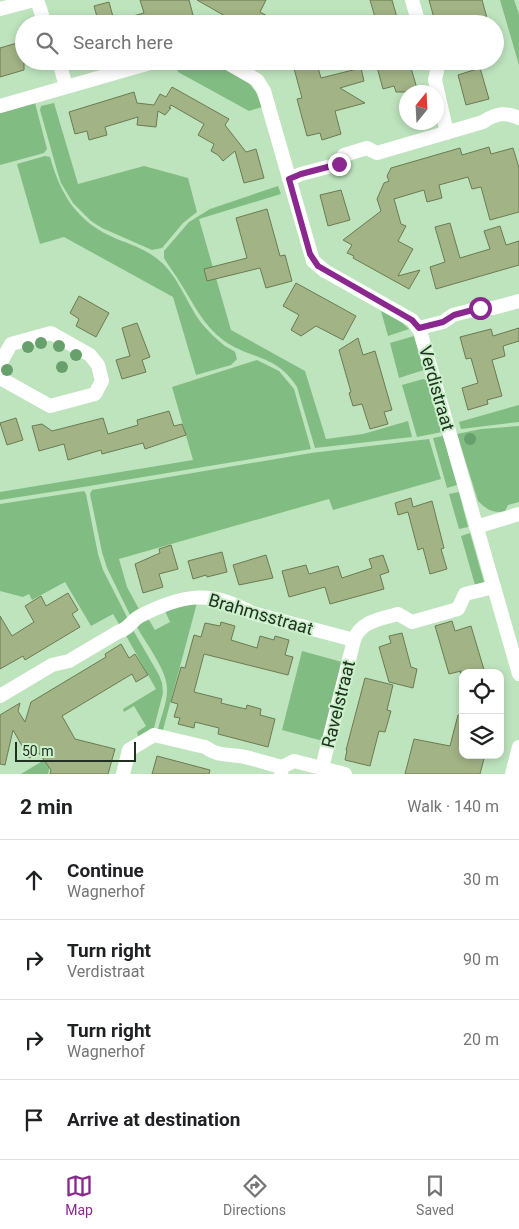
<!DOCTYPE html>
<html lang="en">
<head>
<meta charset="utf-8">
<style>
	:root { --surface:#fff; --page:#f6f6f6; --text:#202124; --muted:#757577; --line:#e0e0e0; --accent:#8a2890 }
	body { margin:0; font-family:Roboto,sans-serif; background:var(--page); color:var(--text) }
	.controls { position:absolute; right:15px; bottom:15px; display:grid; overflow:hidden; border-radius:10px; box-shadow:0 2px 8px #0003 }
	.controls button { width:45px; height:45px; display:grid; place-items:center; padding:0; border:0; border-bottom:1px solid var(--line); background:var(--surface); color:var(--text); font:25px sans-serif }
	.compass { position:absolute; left:399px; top:85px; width:45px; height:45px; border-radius:50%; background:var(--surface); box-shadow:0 2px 8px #0003; rotate:18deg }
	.scale { position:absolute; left:15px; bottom:12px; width:121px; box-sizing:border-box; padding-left:5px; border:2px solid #223022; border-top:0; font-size:14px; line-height:18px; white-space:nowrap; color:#223022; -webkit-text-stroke:4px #cbf1cb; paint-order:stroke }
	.stop { position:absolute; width:15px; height:15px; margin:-11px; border:4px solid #8a2890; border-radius:50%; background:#fff }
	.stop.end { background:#8a2890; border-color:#fff; box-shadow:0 1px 5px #0008 }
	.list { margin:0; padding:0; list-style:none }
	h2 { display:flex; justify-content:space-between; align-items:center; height:65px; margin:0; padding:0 20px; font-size:21px }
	h2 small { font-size:16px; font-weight:400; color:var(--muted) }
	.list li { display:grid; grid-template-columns:32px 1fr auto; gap:15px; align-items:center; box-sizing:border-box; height:80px; padding:0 20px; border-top:1px solid var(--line) }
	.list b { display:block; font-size:19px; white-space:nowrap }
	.list p { margin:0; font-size:16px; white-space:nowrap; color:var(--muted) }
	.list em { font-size:16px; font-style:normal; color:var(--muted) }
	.icon { flex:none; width:28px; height:28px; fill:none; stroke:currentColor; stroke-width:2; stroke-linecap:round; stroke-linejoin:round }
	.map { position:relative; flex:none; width:519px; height:774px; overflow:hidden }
	.search { position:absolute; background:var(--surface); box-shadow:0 2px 8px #0003; left:15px; right:15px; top:15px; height:55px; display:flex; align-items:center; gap:12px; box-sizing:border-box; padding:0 18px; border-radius:28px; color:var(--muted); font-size:19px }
	.sheet { height:385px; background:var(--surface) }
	nav { display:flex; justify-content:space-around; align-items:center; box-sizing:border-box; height:70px; border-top:1px solid var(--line); background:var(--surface); font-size:14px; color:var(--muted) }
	nav a { display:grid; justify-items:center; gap:2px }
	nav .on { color:var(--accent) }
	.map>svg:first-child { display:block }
	.green { fill:#81bc83 }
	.building { fill:#a2b386; stroke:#6b7b51 }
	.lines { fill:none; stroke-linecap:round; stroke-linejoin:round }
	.street { stroke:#fff; stroke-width:14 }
	.tree { fill:#67a06c }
	.route { stroke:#8a2890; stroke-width:6 }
	.labels { text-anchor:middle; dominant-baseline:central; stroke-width:4; stroke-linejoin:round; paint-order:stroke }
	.street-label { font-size:18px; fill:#223022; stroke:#cbf1cb }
</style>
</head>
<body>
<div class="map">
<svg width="519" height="774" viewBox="0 0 519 774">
	<rect width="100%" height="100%" fill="#bee4be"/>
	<path class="green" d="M 500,0 L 514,0 L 519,14 L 519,65 Z
		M 182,61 L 211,61 L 248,82 L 256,92 L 262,107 L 249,111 L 178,72 L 176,63 Z
		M 35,103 L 47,149 L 44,153 L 0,165 L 0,113 Z
		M 54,103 L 78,184 L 144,166 L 188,178 L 197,212 L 183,223 L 162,248 L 152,250 L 102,228 L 91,221 L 73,203 L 61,183 L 58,174 L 40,110 L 41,106 Z
		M 45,156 L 50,157 C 61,196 78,223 117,239 C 132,245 148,250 161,262 C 180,279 187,305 203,325 C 210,333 217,340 225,346 C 228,348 233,350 235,352 C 236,354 236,357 237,359 L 231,365 L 196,375 L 173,297 L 64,237 L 40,244 L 17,164 Z
		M 278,186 L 281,194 L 199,219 L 231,330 L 305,371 L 326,439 L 363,434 L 408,421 L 412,437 L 315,448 L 297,387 C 276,354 251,360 223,340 C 204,326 193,303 181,284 C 176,275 169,267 164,258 L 164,251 L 189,222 L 210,209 Z
		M 381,311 L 401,322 L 409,329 L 388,336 Z
		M 414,336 L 424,370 L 399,378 L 390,343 Z
		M 257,360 L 279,371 L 294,389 L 311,449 L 83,487 L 0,500 L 0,492 L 193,460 L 172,387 Z
		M 423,379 L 426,380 L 442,432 L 417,437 L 402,385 Z
		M 519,405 L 519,422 L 461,429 L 459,422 Z
		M 519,426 L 519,502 L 508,505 L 505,511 C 493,514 486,509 478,501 L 457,434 L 481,429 Z
		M 443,436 L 457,485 L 447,488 L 433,438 Z
		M 429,439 L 441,479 L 333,510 L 329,499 L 119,559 L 127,587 L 140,611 L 131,617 L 107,568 L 102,552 L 90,494 L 92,490 L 311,453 Z
		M 84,491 L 86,494 L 98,554 L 103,570 L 128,619 L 123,625 L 119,624 L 113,614 L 91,626 L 65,582 L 32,600 L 29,594 L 23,597 L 0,591 L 0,504 Z
		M 459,492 L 468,527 L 459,529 L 449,494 Z
		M 470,533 L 484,582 L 475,585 L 461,536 Z
		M 197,603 L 163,730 L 158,729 C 161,717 167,703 167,690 C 168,671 146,644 137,627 L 140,621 L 144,619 L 149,620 L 155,630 L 170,622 L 165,611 L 172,608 Z
		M 133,630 L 159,675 L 162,683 L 163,693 L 154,728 L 141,736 L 138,736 L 137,732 L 146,726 L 134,706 L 124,712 L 123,709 L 156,689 L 125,634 Z
		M 302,651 L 342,662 L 323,741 L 282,730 Z
		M 44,760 L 51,762 L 48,774 L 21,774 Z"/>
	<path class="building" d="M 140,0 L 189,0 L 193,15 L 163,24 L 119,24 L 118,20 L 144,13 Z
		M 197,0 L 266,0 L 260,12 L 282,24 L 239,24 Z
		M 370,0 L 392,0 L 398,21 L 388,24 L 377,24 Z
		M 429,0 L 482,0 L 487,18 L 467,24 L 456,24 L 454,19 L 442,23 L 440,16 L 434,18 Z
		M 109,2 L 115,24 L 99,24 L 94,6 Z
		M 24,41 L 24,70 L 0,77 L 0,48 Z
		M 292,61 L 316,61 L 321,78 L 361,68 L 364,81 L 340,88 L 365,103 L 335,111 L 341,134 L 322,140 L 320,133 L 307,136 L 297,99 L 302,98 Z
		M 387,61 L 409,61 L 418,92 L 396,92 L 394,86 L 383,89 L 377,67 L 388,64 Z
		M 480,68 L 489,99 L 466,105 L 458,75 Z
		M 172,87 L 229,119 L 225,125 L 246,152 L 256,149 L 264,178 L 244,183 L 235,151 L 223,161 L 218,155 L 211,151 L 214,144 L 198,135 L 204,124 L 171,105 L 169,108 L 171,108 L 165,115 L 158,111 L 156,127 L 137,125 L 138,117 L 105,127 L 107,135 L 89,140 L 87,131 L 75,134 L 69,112 L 134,92 L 137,103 L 154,105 L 160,94 L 166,97 Z
		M 489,147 L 491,154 L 513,148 L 519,168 L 519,212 L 490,220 L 481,187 L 472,189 L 468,177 L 439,185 L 442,198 L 427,202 L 424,190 L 394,199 L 401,224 L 406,226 L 398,241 L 413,249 L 398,276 L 420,270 L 409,289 L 353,258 L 354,256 L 347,253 L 352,245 L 343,240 L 381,211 L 377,199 L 384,183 L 389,181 L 387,176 L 391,168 L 460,148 L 462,155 Z
		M 341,190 L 350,220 L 328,226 L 320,195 Z
		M 267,209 L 280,256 L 285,255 L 292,281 L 266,288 L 260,268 L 207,281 L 204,269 L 247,258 L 236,218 Z
		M 450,223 L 460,258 L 490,249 L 484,231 L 500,226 L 506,245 L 519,241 L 519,265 L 436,289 L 430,267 L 445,262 L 435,227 Z
		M 296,283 L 356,316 L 343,340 L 316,326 L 301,336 L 291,330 L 299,315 L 283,306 Z
		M 79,296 L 109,313 L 96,337 L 76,326 L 79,319 L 70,313 Z
		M 137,323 L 150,357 L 142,360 L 146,372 L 122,379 L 116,360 L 130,356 L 122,328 Z
		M 519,328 L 519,341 L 503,346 L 505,356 L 492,360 L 502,396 L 487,400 L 488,404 L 468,410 L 462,388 L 478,383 L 471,358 L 466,359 L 460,337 L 491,329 L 493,336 Z
		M 358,338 L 363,355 L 375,351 L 392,410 L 384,412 L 388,424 L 370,429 L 362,404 L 353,406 L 349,393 L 351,392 L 339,350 Z
		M 169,411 L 174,426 L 182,424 L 186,435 L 145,449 L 143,443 L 102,454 L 101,450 L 68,460 L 64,444 L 39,451 L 32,426 L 42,424 L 52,431 L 103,418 L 108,434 L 138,425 L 137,420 Z
		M 16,418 L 23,440 L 7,445 L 0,423 Z
		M 411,498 L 413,507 L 432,501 L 444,548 L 441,549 L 447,569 L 430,574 L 423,548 L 418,550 L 408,512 L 398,515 L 395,503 Z
		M 171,545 L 178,569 L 159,574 L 163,587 L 143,593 L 135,564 L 160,553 L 159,549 Z
		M 222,552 L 227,572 L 207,577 L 206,575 L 193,579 L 188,561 Z
		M 266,555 L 273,578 L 239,585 L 233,565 Z
		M 383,555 L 389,572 L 380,575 L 384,589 L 330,604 L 325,587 L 289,597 L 282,571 L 306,565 L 309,574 L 338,566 L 342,578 L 372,568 L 369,559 Z
		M 68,593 L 78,610 L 72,614 L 80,627 L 25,660 L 23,656 L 0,669 L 0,616 L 12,636 L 34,622 L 25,606 L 41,596 L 46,606 Z
		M 452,621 L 455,631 L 471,626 L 485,673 L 460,673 L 461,671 L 449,674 L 435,626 Z
		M 221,622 L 235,626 L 231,640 L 257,648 L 260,636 L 274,640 L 275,636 L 289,640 L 285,655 L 293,657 L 288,675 L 204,654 L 194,692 L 222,699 L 221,703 L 233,706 L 246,709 L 247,705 L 261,709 L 260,715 L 275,719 L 268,747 L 218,734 L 219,728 L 195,722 L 194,728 L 178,724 L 180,718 L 174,717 L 178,704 L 171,702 L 181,667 L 185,668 L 194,635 L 201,637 L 205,623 L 220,626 Z
		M 402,633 L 411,667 L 417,669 L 413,688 L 389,682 L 379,647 L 391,643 L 389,636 Z
		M 121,644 L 129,658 L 135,654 L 148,675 L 136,682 L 132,674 L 62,716 L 75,739 L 115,749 L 108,774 L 50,774 L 51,770 L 39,753 L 29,758 L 13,730 L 5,765 L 0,764 L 0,715 L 20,703 L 18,711 L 25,722 L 31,702 L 106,657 L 105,654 Z
		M 365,678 L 393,685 L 387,710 L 391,711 L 385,732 L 379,731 L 370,766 L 345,760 L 347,750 L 346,750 Z
		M 458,715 L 463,715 L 463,755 L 485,755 L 480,774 L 405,774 L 414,739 L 450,746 Z
		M 157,756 L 210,770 L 209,774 L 152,774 Z"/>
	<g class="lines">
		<path class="street" d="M 37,0 L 45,24
			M 412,0 L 419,24
			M 0,9 L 34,0
			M 59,61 L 66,87
			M 224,61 L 257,80 L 264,91 L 313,261 L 325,271 L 412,320 L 420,331 L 519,674
			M 434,61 L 437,71 L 435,80 L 447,133
			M 0,106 L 157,61
			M 289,179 L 301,174 L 339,164 L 344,155 L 367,148 L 377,153 L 483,122 C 496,113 505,112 519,118
			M 419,328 L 443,322 L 453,315 L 480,308 L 493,308 L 519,301
			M 0,364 L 11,344 L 51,333 L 90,355 L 98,365 L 102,381 L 95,394 L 50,406 L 0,378
			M 476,527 L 519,514
			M 0,696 L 52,665 L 69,661 L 118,632 C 131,628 130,621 140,616 C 181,595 210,589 252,613 L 354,640 C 360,621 381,619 398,614 L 412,622 L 458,609 L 465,594 L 494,587
			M 322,768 L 354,640
			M 123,774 L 129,750 L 154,735 L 205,747 C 218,756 225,754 239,756 C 254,758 268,764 282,767
			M 281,774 L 282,767 L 294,761 L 345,774
			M 512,774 L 519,747"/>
	</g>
	<g class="tree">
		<circle cx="41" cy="343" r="6"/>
		<circle cx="59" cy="346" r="6"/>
		<circle cx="28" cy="347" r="6"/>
		<circle cx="76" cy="355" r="6"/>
		<circle cx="62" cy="367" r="6"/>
		<circle cx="7" cy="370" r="6"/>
		<circle cx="470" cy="439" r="6"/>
	</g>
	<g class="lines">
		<path class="route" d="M 339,164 L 301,174 L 289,179 L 310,254 L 318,266 L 412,320 L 419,328 L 443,322 L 454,315 L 480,308"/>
	</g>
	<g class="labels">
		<g class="street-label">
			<text transform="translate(437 388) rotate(74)">Verdistraat</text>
			<text transform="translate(261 614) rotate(16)">Brahmsstraat</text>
			<text transform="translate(338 704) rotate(-76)">Ravelstraat</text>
		</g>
	</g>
</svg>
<div class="controls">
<button><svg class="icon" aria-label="locate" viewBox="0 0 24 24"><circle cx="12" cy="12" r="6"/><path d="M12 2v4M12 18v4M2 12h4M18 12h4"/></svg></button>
<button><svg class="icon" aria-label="layers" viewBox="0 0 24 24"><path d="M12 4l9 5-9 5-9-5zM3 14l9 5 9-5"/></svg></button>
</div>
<svg class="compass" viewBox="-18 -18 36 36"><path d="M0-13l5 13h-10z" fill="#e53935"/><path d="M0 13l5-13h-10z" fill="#757577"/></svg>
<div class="scale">50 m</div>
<div class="stop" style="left:480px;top:308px"></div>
<div class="stop end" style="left:339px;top:164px"></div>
<div class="search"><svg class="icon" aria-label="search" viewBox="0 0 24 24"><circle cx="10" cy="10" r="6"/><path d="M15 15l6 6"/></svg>Search here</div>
</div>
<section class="sheet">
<h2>2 min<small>Walk · 140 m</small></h2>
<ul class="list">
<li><svg class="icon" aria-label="ahead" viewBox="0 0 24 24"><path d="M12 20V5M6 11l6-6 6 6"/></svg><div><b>Continue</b><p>Wagnerhof</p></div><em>30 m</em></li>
<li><svg class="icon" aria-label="right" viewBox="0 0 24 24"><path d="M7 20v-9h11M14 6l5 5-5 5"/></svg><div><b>Turn right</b><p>Verdistraat</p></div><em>90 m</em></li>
<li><svg class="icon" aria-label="right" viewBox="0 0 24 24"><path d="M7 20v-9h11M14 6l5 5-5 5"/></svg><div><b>Turn right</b><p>Wagnerhof</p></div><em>20 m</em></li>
<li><svg class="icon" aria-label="arrive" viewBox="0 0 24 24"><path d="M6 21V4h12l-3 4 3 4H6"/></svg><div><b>Arrive at destination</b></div></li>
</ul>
</section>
<nav>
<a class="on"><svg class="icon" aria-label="map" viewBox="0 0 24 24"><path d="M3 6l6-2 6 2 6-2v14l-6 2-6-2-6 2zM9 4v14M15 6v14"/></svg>Map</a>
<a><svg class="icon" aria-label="directions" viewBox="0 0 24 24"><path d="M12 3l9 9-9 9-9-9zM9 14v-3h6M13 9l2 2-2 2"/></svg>Directions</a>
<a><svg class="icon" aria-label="saved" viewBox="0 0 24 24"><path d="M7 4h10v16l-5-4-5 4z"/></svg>Saved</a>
</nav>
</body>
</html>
